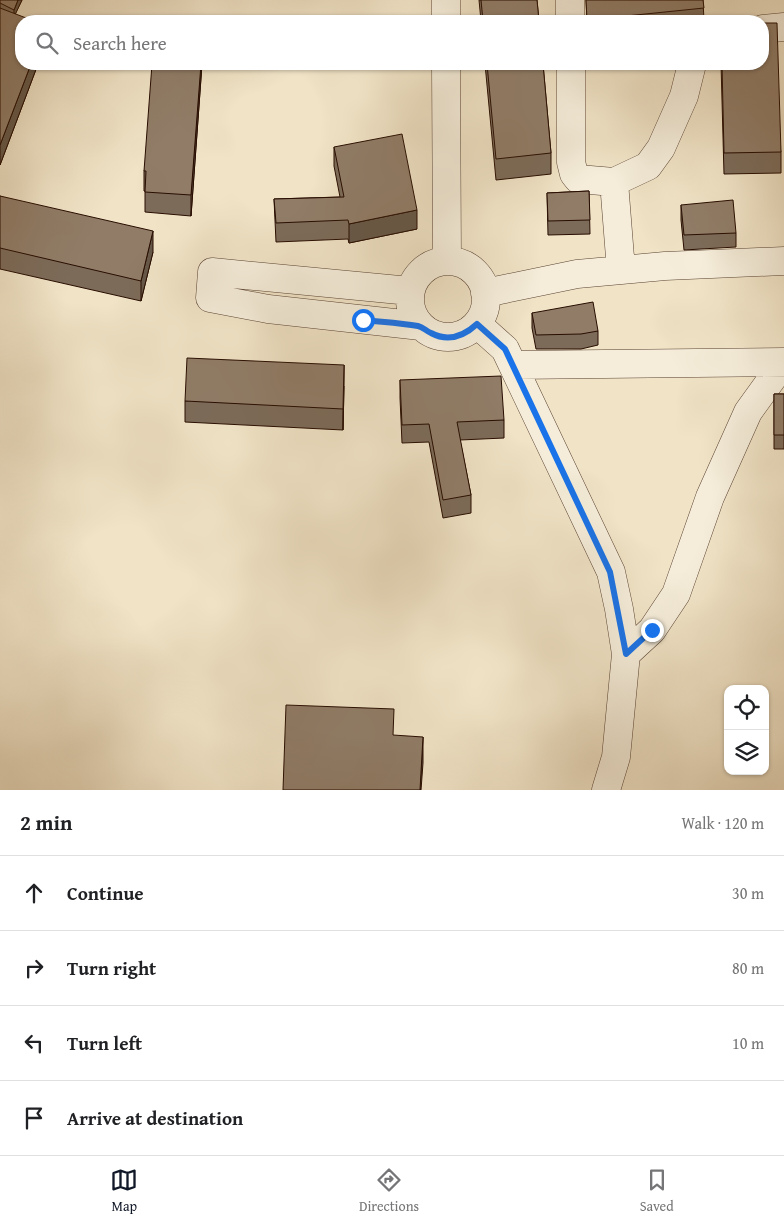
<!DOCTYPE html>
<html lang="en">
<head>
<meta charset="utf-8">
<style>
	:root { --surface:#fff; --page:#f6f6f6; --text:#202124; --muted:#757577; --line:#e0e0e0; --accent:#111827 }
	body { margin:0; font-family:"Gentium Book Plus",serif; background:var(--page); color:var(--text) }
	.controls { position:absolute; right:15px; bottom:15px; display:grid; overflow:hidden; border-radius:10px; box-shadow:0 1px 4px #0004 }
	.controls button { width:45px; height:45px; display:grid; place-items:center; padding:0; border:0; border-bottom:1px solid var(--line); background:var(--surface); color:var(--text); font:25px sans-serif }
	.stop { position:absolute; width:15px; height:15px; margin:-11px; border:4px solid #1a73e8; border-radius:50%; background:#fff }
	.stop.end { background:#1a73e8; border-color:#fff; box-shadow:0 1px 5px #0008 }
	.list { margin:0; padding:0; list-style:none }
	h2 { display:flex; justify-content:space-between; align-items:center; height:65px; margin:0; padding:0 20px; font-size:21px }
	h2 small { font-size:16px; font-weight:400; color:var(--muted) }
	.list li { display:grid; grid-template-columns:32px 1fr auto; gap:15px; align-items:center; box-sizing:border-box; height:75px; padding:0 20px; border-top:1px solid var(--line) }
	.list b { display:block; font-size:19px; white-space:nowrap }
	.list em { font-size:16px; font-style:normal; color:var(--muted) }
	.icon { flex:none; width:28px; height:28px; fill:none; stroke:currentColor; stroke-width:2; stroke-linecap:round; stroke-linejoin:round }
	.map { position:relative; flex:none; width:784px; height:790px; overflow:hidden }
	.search { position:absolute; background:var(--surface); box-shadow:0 1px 4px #0004; left:15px; right:15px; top:15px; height:55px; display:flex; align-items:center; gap:12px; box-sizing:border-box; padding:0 18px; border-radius:20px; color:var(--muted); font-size:19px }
	.sheet { height:365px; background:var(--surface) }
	nav { display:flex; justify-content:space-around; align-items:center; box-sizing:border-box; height:70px; border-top:1px solid var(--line); background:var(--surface); font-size:14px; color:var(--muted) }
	nav a { display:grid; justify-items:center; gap:2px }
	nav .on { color:var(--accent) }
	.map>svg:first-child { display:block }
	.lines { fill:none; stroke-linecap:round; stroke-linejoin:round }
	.minor-casing { stroke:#5a4232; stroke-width:29 }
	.minor { stroke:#f5edda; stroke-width:28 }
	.wall { fill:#7c6b59; stroke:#280d01 }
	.shaded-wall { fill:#655748; stroke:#280d01 }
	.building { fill:#907c67; stroke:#280d01 }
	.route { stroke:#1a73e8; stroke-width:6 }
</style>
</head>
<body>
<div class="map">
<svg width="784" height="790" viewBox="0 0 784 790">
	<rect width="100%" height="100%" fill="#f0e3c6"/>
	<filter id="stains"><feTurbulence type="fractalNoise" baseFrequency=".004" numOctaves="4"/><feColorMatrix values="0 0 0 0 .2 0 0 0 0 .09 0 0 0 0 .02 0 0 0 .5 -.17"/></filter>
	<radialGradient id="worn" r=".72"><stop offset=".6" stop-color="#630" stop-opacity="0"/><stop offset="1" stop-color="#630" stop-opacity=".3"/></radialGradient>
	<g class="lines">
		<g class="minor-casing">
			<path id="minor" d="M 570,0 L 570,21
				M 446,21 L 446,0
				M 763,29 L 784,27
				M 446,64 L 447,261
				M 571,64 L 571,162 L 574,174 L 578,179 L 614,182 L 648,166 L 661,148 L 684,96 L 692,64
				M 614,182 L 621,270
				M410 299a38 38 0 1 1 76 0a38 38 0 1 1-76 0Z
				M 410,291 L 212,272 L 210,298 L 268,309 L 421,326
				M 485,293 L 577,274 L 665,266 L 784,261
				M 477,324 L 505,349 L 611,572 L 619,609 L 626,654 L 616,757 L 606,790
				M 513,365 L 784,362
				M 626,654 L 652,630 L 676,594 L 710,497 L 748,412 L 784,362"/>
		</g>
		<use href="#minor" class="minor"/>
	</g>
	<path class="wall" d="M 0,0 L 22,0 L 15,14 L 38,64 L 0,165 Z
		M 479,0 L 537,0 L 539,21 L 481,21 Z
		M 586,0 L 703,0 L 704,21 L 587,21 Z
		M 202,64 L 191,216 L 145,212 L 145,191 L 144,191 L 144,171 Z
		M 485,64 L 543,64 L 551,153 L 551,174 L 496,180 Z
		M 721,64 L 763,64 L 781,152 L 781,173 L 724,174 Z
		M 334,147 L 417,229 L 349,243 L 348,239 L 276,242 L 274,199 L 340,197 L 334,166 Z
		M 589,191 L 590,234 L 548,235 L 547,193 Z
		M 0,196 L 153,252 L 141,301 L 0,269 Z
		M 681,205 L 736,233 L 736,247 L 684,250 L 681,220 Z
		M 532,313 L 598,331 L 598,345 L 581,349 L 536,349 L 532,328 Z
		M 400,380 L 504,420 L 504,438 L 460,440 L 471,495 L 471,513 L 443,518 L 429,442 L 402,443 L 400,398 Z
		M 344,386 L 343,430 L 185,422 L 185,401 Z
		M 774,394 L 784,394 L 784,449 L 774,449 Z"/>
	<path class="shaded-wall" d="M 18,0 L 22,0 L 14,17 L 14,10 Z
		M 31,64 L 38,64 L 0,165 L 0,145 Z
		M 201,64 L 202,64 L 191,216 L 191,195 Z
		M 417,210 L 417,229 L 349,243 L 349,224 Z
		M 153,231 L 153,252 L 141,301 L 141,281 Z
		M 344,365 L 344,386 L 343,430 L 343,409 Z
		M 423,737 L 423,763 L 421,790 L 420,790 Z"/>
	<path class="building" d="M 0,0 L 18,0 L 14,10 L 0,3 Z
		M 481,0 L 537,0 L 539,21 L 483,21 Z
		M 586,0 L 703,0 L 704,8 L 587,20 Z
		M 0,8 L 34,21 L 21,21 L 21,64 L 31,64 L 0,145 Z
		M 763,23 L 777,23 L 781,152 L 724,153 L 722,64 L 763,64 Z
		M 152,64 L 201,64 L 191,195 L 145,192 L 146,171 L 144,171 Z
		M 487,64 L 543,64 L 551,153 L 496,159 Z
		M 402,134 L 417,210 L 349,224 L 348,220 L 276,223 L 274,199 L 344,197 L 334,147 Z
		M 589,191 L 590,220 L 548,221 L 547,193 Z
		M 0,196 L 153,231 L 141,281 L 0,248 Z
		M 733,200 L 736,233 L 684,235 L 681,205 Z
		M 593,302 L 598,331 L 581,334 L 536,335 L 532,313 Z
		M 187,358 L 344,365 L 343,409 L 185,401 Z
		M 501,376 L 504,420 L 457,422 L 471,495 L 443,500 L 429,424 L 402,425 L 400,380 Z
		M 774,394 L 784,394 L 784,435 L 774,435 Z
		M 286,705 L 394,709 L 393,735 L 423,737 L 420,790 L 283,790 Z"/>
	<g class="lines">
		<path class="route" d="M 363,320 C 381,322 400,323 418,326 C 423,327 426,331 431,333 C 448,342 464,336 477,324 L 505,349 L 610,572 L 626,654 L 652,630"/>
	</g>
	<rect width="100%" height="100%" filter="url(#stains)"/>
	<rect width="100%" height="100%" fill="url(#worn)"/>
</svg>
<div class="controls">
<button><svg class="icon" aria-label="locate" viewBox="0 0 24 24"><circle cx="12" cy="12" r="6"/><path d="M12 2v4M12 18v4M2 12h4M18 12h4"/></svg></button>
<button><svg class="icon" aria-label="layers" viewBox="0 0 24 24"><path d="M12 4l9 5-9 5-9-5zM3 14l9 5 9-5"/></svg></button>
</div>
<div class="stop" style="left:363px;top:320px"></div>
<div class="stop end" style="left:652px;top:630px"></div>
<div class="search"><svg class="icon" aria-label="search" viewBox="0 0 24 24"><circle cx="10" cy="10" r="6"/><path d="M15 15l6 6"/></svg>Search here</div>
</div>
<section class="sheet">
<h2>2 min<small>Walk · 120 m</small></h2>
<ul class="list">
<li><svg class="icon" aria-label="ahead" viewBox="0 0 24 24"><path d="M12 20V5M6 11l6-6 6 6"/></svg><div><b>Continue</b></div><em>30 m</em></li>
<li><svg class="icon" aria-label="right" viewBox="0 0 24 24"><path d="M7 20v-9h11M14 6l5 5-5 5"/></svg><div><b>Turn right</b></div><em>80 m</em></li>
<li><svg class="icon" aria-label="left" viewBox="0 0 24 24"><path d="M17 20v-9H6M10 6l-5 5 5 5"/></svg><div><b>Turn left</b></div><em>10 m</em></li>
<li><svg class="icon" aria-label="arrive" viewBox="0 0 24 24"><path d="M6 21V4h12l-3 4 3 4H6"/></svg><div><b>Arrive at destination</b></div></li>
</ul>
</section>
<nav>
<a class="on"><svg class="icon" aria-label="map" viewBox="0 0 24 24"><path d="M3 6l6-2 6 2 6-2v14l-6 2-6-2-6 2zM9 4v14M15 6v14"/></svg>Map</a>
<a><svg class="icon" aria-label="directions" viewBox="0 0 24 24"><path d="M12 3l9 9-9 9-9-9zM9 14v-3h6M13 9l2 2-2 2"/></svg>Directions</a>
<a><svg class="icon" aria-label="saved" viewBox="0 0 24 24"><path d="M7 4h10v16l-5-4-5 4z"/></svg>Saved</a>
</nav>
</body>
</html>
